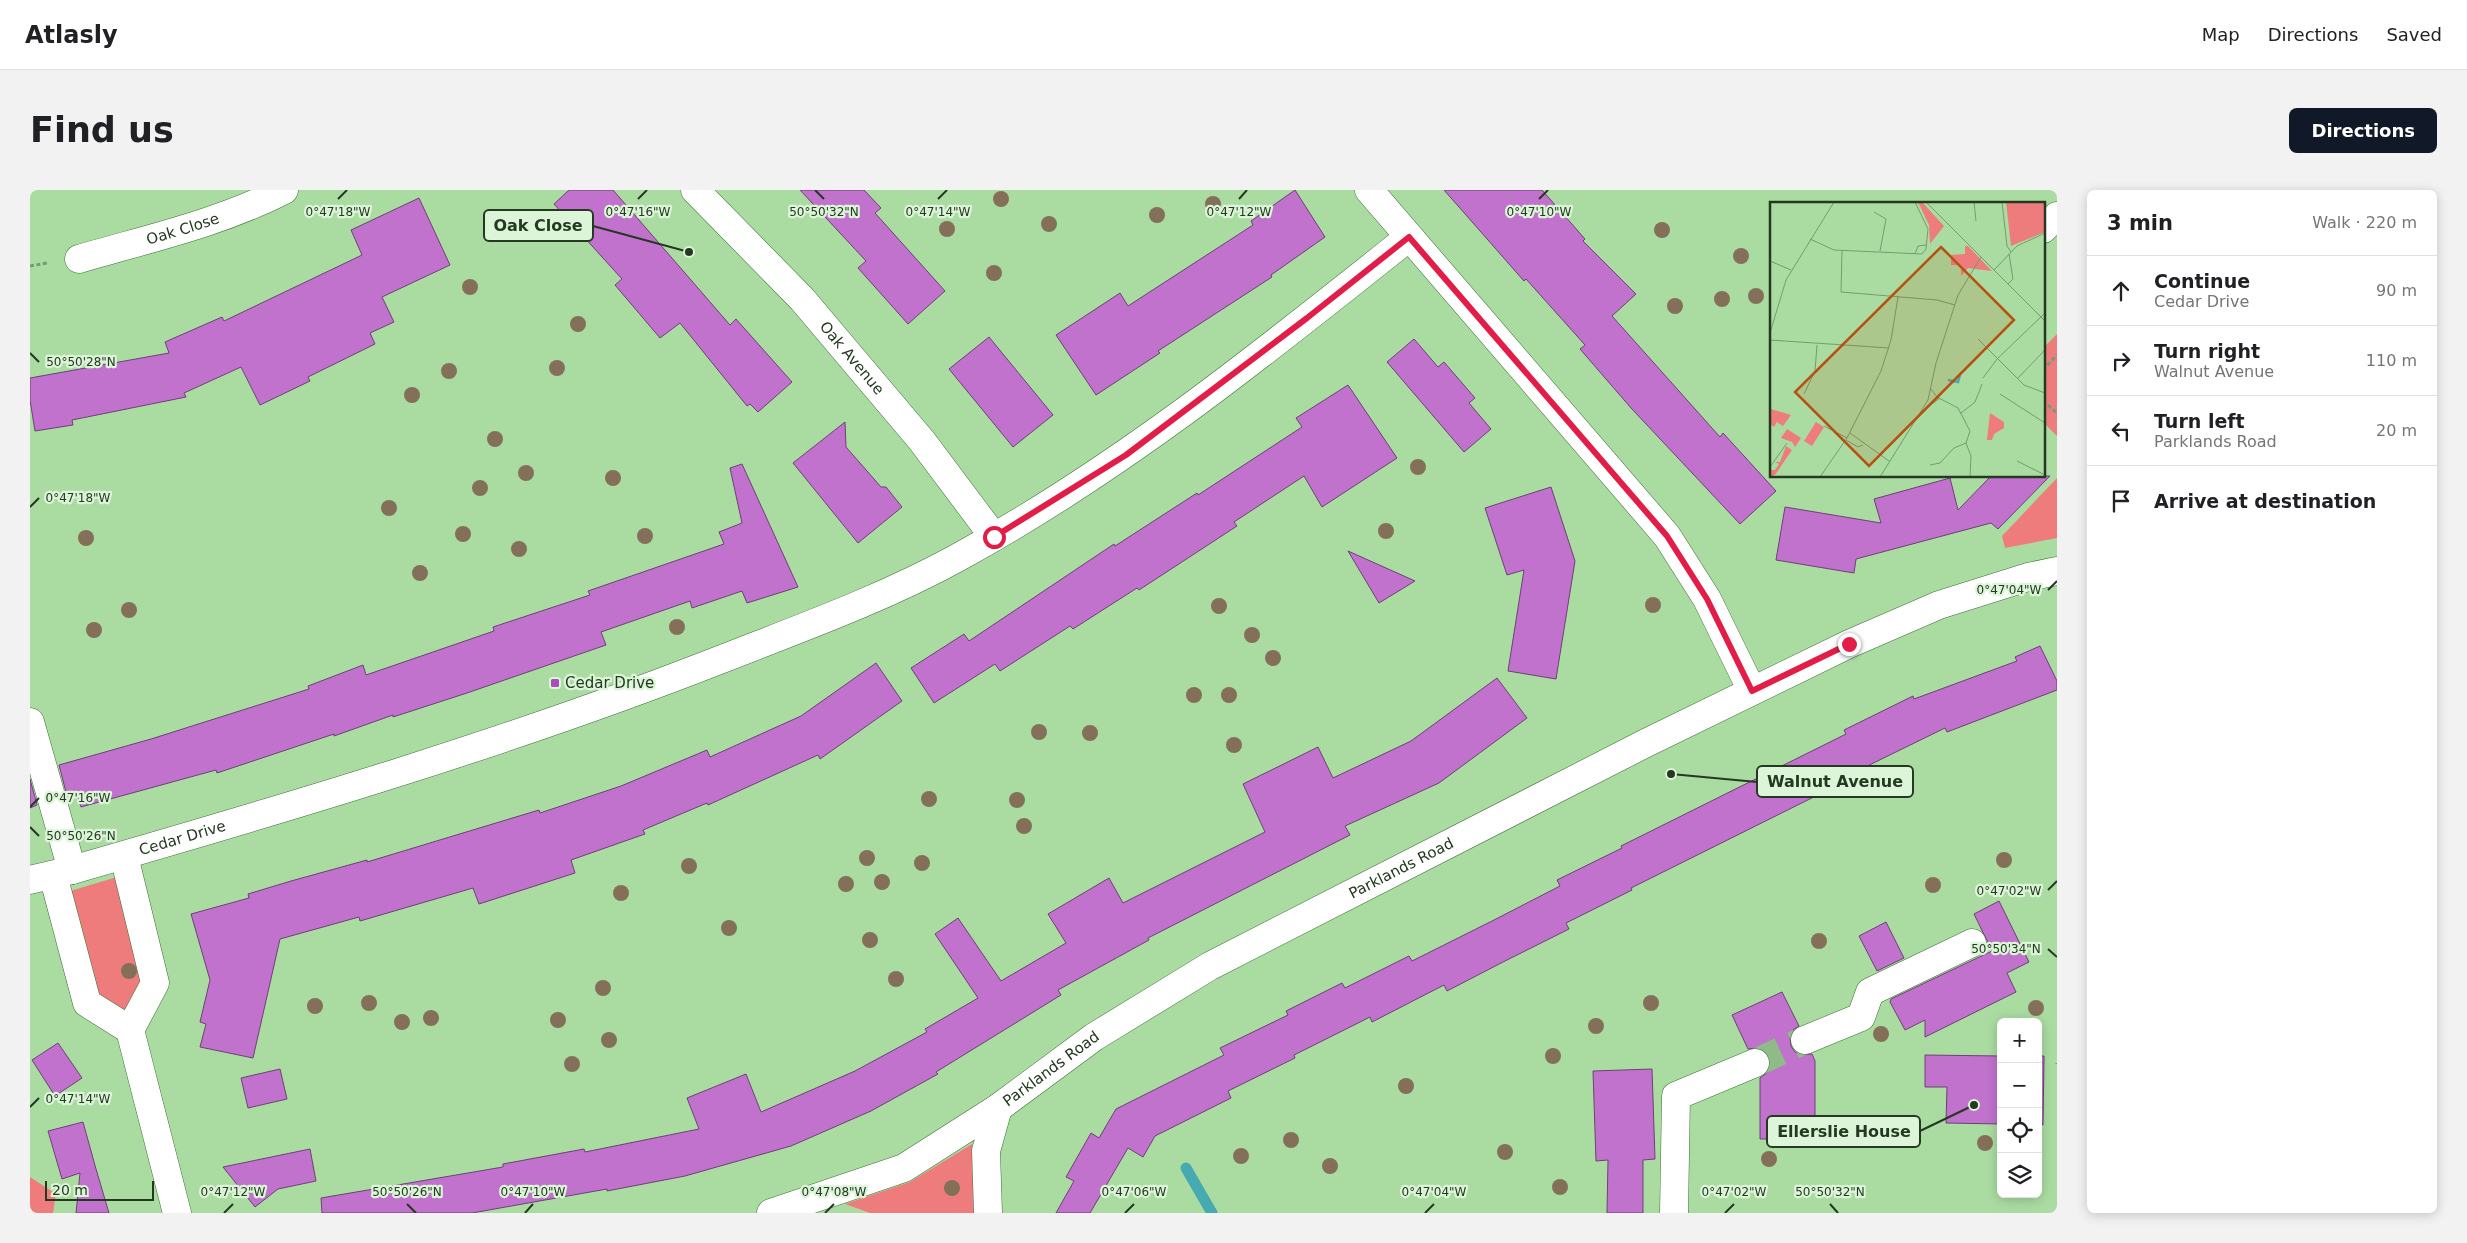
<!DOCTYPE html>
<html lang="en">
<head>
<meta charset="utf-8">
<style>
	:root { --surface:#fff; --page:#f2f2f2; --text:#202124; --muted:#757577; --line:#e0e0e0; --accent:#111827 }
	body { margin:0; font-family:"DejaVu Sans",sans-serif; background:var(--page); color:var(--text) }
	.controls { position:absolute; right:15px; bottom:15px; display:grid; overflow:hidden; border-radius:8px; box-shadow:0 2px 12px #0003 }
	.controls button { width:45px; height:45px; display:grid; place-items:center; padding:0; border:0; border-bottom:1px solid var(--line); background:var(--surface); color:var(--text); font:25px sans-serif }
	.scale { position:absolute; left:15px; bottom:12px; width:109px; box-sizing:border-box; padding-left:5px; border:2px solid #253922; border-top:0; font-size:14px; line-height:18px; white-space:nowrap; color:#253922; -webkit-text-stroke:4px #dcf5d8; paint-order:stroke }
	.stop { position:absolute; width:15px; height:15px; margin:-11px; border:4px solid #e11d48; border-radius:50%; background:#fff }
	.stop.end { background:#e11d48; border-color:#fff; box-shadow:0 1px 5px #0008 }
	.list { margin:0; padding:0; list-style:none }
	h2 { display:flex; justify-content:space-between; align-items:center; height:65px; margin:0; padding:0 20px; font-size:21px }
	h2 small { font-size:16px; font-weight:400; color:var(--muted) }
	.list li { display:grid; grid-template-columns:32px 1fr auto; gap:15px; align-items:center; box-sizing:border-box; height:70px; padding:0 20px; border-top:1px solid var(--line) }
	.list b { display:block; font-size:19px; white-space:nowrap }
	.list p { margin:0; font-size:16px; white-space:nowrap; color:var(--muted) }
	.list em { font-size:16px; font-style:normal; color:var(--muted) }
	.icon { flex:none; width:28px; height:28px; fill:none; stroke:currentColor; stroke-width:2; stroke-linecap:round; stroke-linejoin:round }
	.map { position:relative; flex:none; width:2027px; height:1023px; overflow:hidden; border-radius:8px }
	header { display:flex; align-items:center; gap:30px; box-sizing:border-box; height:70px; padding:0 25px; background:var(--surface); border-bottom:1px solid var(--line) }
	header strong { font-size:24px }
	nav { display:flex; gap:28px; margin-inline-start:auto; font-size:18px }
	.intro { display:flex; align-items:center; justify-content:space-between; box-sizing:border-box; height:120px; padding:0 30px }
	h1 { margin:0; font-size:35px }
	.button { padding:12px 22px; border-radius:8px; background:var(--accent); color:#fff; font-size:18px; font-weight:700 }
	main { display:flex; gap:30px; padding:0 30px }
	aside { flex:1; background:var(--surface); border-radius:8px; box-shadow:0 2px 12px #0003 }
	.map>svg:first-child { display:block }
	.green { fill:#ef7c7c }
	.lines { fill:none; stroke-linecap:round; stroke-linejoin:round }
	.stream { stroke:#47aab1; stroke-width:11 }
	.building { fill:#c072cd; stroke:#6c4174 }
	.minor-tunnel { stroke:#8fbb88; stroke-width:28; stroke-dasharray:28 14; stroke-linecap:butt }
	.minor-casing { stroke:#406e3a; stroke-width:29 }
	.path { stroke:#759b6f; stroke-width:3; stroke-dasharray:4 2.5; stroke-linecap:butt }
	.minor { stroke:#fff; stroke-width:28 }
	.tree { fill:#847058 }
	.route { stroke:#e11d48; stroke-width:6 }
	.ticks { fill:none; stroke:#253922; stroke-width:2 }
	.poi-dot { fill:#a94eb9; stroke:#dcf5d8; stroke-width:2 }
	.labels { text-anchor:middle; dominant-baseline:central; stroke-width:4.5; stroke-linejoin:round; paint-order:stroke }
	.street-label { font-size:15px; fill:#253922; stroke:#dcf5d8 }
	.poi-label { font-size:15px; fill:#253922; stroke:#dcf5d8; text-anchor:start }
	.inset-river { fill:none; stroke:#47aab1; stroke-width:2.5 }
	.inset-road { fill:none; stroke:#759b6f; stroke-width:1 }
	.view { fill:#b75112; fill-opacity:0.15; stroke:#b75112; stroke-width:2.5 }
	.inset-edge { fill:none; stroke:#253922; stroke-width:2.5 }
	.ticks-label { font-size:12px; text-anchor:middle; fill:#253922; stroke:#dcf5d8; stroke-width:4.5; stroke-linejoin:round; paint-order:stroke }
	.leader { fill:none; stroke:#253922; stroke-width:2 }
	.callout-dot { fill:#253922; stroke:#dcf5d8; stroke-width:2 }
	.callout { fill:#dcf5d8; stroke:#253922; stroke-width:2 }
	.callout-label { font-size:16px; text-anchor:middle; font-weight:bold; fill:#253922 }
</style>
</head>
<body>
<header>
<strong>Atlasly</strong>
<nav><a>Map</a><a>Directions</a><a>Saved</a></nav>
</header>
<div class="intro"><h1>Find us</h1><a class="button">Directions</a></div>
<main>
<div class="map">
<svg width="2027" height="1023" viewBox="0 0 2027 1023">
	<rect width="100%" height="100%" fill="#aadca2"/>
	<path class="green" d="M 2027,144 L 2027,246 L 2013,232 L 2013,158 Z
		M 2027,288 L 2027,348 L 1975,358 L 1972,346 Z
		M 87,687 L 114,792 L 98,825 L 66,805 L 40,701 Z
		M 942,954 L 947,1023 L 840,1023 L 815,1014 L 880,992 Z
		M 0,987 L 26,1004 L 23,1023 L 0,1023 Z"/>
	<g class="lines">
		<path class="stream" d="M 1156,978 L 1182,1023"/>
	</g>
	<path class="building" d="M 539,0 L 583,0 L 700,135 L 706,129 L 762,192 L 728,222 L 720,214 L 717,216 L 650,133 L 630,148 L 585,95 L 592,89 L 524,14 Z
		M 770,0 L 834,0 L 851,18 L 845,23 L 915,101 L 878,134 L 828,78 L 836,71 Z
		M 1265,0 L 1295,47 L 1241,85 L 1242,87 L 1128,161 L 1130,163 L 1066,205 L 1026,145 L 1090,103 L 1098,116 L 1223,35 L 1221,31 Z
		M 1414,0 L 1512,0 L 1555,49 L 1553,51 L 1606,104 L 1582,126 L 1690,247 L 1693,243 L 1746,301 L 1710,334 L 1601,218 L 1550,159 L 1555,155 L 1496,89 L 1494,91 Z
		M 389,8 L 420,75 L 352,107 L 364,132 L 340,143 L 345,154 L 278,187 L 280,191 L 230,215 L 211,177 L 154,203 L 156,207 L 42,230 L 43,235 L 5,241 L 0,210 L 0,188 L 139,163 L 135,152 L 192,127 L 194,131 L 332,65 L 321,40 Z
		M 959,147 L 1023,225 L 983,257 L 919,179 Z
		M 1384,149 L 1408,177 L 1414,172 L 1445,208 L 1439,213 L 1461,239 L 1434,262 L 1357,172 Z
		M 1318,195 L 1367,268 L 1292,317 L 1274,286 L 1204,332 L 1207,336 L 1109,400 L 1107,398 L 1043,439 L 1040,436 L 970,481 L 965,474 L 904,513 L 881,478 L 934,444 L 939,451 L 1084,354 L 1085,356 L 1167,303 L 1168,305 L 1272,237 L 1266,228 Z
		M 815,232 L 816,257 L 851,297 L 856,297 L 872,317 L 828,353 L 763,273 Z
		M 712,274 L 768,397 L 717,413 L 712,401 L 662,418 L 660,411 L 571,442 L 576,455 L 437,503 L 363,527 L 363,525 L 304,546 L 304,544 L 187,583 L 186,580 L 51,617 L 46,603 L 37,606 L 29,575 L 121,549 L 279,499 L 278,496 L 333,475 L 336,485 L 464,441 L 463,437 L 560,405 L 558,401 L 694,354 L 689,342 L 712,333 L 700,278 Z
		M 1961,286 L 2020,286 L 1968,339 L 1961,333 L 1826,369 L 1824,383 L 1746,370 L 1755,317 L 1851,333 L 1844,309 L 1920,288 L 1928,320 Z
		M 1521,297 L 1545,371 L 1526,489 L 1478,481 L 1494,380 L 1477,385 L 1455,318 Z
		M 1318,361 L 1385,391 L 1349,413 Z
		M 2010,456 L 2027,491 L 2027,500 L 1917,542 L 1915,538 L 1823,583 L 1824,587 L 1601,698 L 1602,700 L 1536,733 L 1539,739 L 1473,772 L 1417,801 L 1414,795 L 1342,832 L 1340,827 L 1264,865 L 1265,868 L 1198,901 L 1201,908 L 1125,946 L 1113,967 L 1098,958 L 1060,1023 L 1026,1023 L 1044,991 L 1036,987 L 1061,943 L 1069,948 L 1086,919 L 1194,865 L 1190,858 L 1258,825 L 1256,821 L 1312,793 L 1315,798 L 1379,766 L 1382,771 L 1464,730 L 1530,696 L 1527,690 L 1592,658 L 1591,656 L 1816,544 L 1814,540 L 1883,506 L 1884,509 L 1987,471 L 1985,467 Z
		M 846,473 L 872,511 L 790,569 L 788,565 L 678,615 L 677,613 L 613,640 L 615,644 L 541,670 L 545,683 L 449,714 L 443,698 L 330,731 L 329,727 L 250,749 L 223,868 L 170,857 L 176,834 L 170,832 L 180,790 L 161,724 L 219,708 L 218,704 L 261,691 L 337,670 L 337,672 L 509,620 L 510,623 L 591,596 L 677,560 L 680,567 L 771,526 Z
		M 1467,488 L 1497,528 L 1409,593 L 1315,636 L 1320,645 L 1118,748 L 1119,750 L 1028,800 L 1031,805 L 906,882 L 908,884 L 841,921 L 761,956 L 655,986 L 577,1001 L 577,999 L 442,1023 L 292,1023 L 291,1008 L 473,977 L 473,974 L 554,959 L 555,962 L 669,939 L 657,908 L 716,884 L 731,922 L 825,881 L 897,842 L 895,839 L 948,808 L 905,744 L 928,728 L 971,791 L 1036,753 L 1018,724 L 1079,688 L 1093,713 L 1235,642 L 1213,594 L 1288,557 L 1303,588 L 1381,551 Z
		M 0,589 L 7,615 L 0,618 Z
		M 1969,711 L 1999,772 L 1977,783 L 1986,802 L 1895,847 L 1895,830 L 1875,840 L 1860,812 L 1861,809 L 1962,761 L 1944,724 Z
		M 1856,732 L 1874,768 L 1847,781 L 1829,746 Z
		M 1752,802 L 1769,836 L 1763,840 L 1760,847 L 1761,856 L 1765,862 L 1772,865 L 1782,864 L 1785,871 L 1785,949 L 1730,949 L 1730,888 L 1738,882 L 1740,874 L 1740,867 L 1735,861 L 1727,858 L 1718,859 L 1702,825 Z
		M 28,853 L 52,888 L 25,906 L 2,870 Z
		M 1895,865 L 1971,866 L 1971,934 L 1916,933 L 1917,897 L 1895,897 Z
		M 2008,866 L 2014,866 L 2013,935 L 2008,934 Z
		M 250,879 L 257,909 L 218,918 L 211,888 Z
		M 1622,879 L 1625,969 L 1613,970 L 1613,1023 L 1577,1023 L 1578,970 L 1566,971 L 1563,881 Z
		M 53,932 L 66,979 L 79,1023 L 46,1023 L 50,983 L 32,989 L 18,941 Z
		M 280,959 L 286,991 L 248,999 L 225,1017 L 193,977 Z"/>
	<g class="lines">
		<path class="minor-tunnel" d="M 1725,873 L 1775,850"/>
		<g class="minor-casing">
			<g id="minor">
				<path id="s1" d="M 665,0 L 772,109 L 892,251 L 964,347"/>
				<path d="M 1339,0 L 1637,346 L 1677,409 L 1722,501"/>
				<path d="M 2013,39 L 2027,26"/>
				<path id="s2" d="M 49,69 C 117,49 190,33 254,0"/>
				<path d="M 0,532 L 42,680"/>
				<path d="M 94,666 L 125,793 L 100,840 L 147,1023"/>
				<path d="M 23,685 L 57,813 L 100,840"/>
				<path id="s3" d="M 0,690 L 42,680 C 261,617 480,552 692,469 C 771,438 852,409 927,368 C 1090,279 1235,162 1379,47"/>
				<path d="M 1775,850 L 1831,827 L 1840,802 L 1942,753"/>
				<path id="s4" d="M 741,1023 L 874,978 L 968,918 L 1064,847 L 1180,776 L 1616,553 L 1819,454 L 1909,415 L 1998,387 L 2027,381"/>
				<path d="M 958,1023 L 956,961 L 968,918"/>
				<path d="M 1644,1023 L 1646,906 L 1725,873"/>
			</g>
		</g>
		<path class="path" d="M 0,76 L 17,73
			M 2013,180 L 2027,165
			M 2013,211 L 2027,223
			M 2027,873 L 2027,874"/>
		<use href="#minor" class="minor"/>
	</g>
	<g class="tree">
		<circle cx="971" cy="9" r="8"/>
		<circle cx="1183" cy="14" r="8"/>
		<circle cx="1127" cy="25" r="8"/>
		<circle cx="1019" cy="34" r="8"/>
		<circle cx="917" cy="39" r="8"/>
		<circle cx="1632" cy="40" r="8"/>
		<circle cx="1711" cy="66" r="8"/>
		<circle cx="964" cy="83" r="8"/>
		<circle cx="440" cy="97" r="8"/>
		<circle cx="1726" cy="106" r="8"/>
		<circle cx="1692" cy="109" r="8"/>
		<circle cx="1645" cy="116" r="8"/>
		<circle cx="548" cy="134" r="8"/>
		<circle cx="527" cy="178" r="8"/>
		<circle cx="419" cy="181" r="8"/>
		<circle cx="382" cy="205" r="8"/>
		<circle cx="465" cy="249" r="8"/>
		<circle cx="1388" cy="277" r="8"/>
		<circle cx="496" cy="283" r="8"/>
		<circle cx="583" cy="288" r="8"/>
		<circle cx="450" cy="298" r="8"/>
		<circle cx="359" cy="318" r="8"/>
		<circle cx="1356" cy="341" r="8"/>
		<circle cx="433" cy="344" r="8"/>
		<circle cx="615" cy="346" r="8"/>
		<circle cx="56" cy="348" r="8"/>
		<circle cx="489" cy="359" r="8"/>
		<circle cx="390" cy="383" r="8"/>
		<circle cx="1623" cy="415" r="8"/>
		<circle cx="1189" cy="416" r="8"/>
		<circle cx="99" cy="420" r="8"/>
		<circle cx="647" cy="437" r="8"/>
		<circle cx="64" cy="440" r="8"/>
		<circle cx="1222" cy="445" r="8"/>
		<circle cx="1243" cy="468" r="8"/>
		<circle cx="1164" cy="505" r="8"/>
		<circle cx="1199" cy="505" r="8"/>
		<circle cx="1009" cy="542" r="8"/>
		<circle cx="1060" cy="543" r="8"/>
		<circle cx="1204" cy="555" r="8"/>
		<circle cx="899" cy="609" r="8"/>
		<circle cx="987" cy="610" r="8"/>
		<circle cx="994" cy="636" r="8"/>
		<circle cx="837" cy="668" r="8"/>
		<circle cx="1974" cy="670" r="8"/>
		<circle cx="892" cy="673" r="8"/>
		<circle cx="659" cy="676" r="8"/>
		<circle cx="852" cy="692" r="8"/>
		<circle cx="816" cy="694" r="8"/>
		<circle cx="1903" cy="695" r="8"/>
		<circle cx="591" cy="703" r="8"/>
		<circle cx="699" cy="738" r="8"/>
		<circle cx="840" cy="750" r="8"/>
		<circle cx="1789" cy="751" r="8"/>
		<circle cx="99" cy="781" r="8"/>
		<circle cx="866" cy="789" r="8"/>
		<circle cx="573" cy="798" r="8"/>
		<circle cx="339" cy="813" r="8"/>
		<circle cx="1621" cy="813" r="8"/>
		<circle cx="285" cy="816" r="8"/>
		<circle cx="2006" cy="818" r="8"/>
		<circle cx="401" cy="828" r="8"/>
		<circle cx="528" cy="830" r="8"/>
		<circle cx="372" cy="832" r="8"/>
		<circle cx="1566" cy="836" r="8"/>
		<circle cx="1851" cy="844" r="8"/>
		<circle cx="579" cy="850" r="8"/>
		<circle cx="1523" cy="866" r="8"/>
		<circle cx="542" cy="874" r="8"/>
		<circle cx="1376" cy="896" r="8"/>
		<circle cx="1261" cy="950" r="8"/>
		<circle cx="1825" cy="950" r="8"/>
		<circle cx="1955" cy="953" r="8"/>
		<circle cx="1475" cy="962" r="8"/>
		<circle cx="1211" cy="966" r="8"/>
		<circle cx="1739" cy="969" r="8"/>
		<circle cx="1300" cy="976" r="8"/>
		<circle cx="1530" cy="997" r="8"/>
		<circle cx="922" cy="998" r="8"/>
	</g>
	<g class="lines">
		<path class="route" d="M 964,347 L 1096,265 L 1277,128 L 1379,47 L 1637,346 L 1677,409 L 1722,501 L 1819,454"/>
	</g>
	<path class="ticks" d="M 785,0 L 794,9M 308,9 L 317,0M 608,9 L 617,0M 908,9 L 917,0M 1209,9 L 1217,0M 1509,9 L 1518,0M 0,163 L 9,172M 0,317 L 9,308M 2018,400 L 2027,391M 0,617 L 9,608M 0,637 L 9,646M 2018,700 L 2027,691M 2018,759 L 2027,767M 0,917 L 9,908M 377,1014 L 386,1023M 1800,1014 L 1808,1023M 194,1023 L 203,1014M 495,1023 L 503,1014M 795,1023 L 804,1014M 1095,1023 L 1104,1014M 1395,1023 L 1404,1014M 1695,1023 L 1704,1014"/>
	<rect class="poi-dot" x="520" y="488" width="10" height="10" rx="2.5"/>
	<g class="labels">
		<g class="street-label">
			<text stroke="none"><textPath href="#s2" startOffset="108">Oak Close</textPath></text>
			<text stroke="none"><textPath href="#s1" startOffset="230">Oak Avenue</textPath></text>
			<text stroke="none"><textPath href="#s3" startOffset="158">Cedar Drive</textPath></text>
			<text stroke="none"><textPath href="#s4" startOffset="722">Parklands Road</textPath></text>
			<text stroke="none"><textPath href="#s4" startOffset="318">Parklands Road</textPath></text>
		</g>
		<g class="poi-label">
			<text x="535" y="493">Cedar Drive</text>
		</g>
	</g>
	<g transform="translate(1740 12)">
		<rect width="275" height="275" fill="#aadca2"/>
		<path d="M 148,0 L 152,0 L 174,24 L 160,42 L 159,23 ZM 236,0 L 275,0 L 275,30 L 241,44 ZM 195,44 L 198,44 L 222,69 L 198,66 L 191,74 L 191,63 L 181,63 L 181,53 L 195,52 ZM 1,207 L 21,213 L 13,224 L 7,220 L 4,225 L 0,222 ZM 220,211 L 234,220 L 234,226 L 224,232 L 222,238 L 217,238 ZM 46,220 L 54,225 L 42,244 L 34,239 ZM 17,227 L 31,236 L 25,245 L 22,240 L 11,236 ZM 16,244 L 22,248 L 5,273 L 0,275 L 0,268 L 5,268 L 9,262 L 5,260 L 10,260 Z" fill="#ef7c7c"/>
		<path class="inset-river" d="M 178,178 L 188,180 L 190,173"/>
		<path class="inset-road" d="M 156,0 L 275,119M 204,0 L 206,19M 232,0 L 237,44 L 241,50M 104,10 L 116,17 L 110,49M 40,37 L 64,48 L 152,52 L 156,47 L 158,27 L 145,0M 72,49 L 71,90 L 167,98 L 185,103M 145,52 L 148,44 L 156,43M 0,59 L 21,68M 224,68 L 247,44 L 275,31M 238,82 L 243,77 L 239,52M 0,131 L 16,78 L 64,0M 208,137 L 254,183 L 275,191M 0,138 L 119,146M 213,176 L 227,157 L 275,111M 247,177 L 275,148M 161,187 L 167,195 L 188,206 L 200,229 L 196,241 L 201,254 L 200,275M 34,192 L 45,169 L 47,143M 230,192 L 275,221M 153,209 L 170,196M 191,211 L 205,200 L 212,182M 54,224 L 77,236M 80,231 L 119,259M 76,238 L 88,245 L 93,243M 247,259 L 275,273M 160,263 L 170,261 L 184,246 L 196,241M 0,265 L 17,241M 50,275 L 77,236 L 111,169 L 121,138 L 128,95M 110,275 L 158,198 L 166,161 L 188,93 L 211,55"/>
		<path class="view" d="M 171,45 L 244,118 L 99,264 L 25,190 Z"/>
		<rect width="275" height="275" class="inset-edge"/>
	</g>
	<g class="ticks-label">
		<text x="308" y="26">0°47'18"W</text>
		<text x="608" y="26">0°47'16"W</text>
		<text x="794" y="26">50°50'32"N</text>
		<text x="908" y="26">0°47'14"W</text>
		<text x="1209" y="26">0°47'12"W</text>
		<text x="1509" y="26">0°47'10"W</text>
		<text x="51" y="176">50°50'28"N</text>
		<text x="48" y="312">0°47'18"W</text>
		<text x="1979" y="404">0°47'04"W</text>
		<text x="48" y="612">0°47'16"W</text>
		<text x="51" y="650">50°50'26"N</text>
		<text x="1979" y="705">0°47'02"W</text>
		<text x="1976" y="763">50°50'34"N</text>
		<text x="48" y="913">0°47'14"W</text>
		<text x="1104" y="1006">0°47'06"W</text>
		<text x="1704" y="1006">0°47'02"W</text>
		<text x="203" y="1006">0°47'12"W</text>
		<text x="377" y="1006">50°50'26"N</text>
		<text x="503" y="1006">0°47'10"W</text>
		<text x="804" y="1006">0°47'08"W</text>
		<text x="1404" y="1006">0°47'04"W</text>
		<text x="1800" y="1006">50°50'32"N</text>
	</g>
	<path class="leader" d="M659 62L563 36M1641 584L1727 592M1944 915L1890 941"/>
	<g class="callout-dot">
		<circle cx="659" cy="62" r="5"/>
		<circle cx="1641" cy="584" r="5"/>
		<circle cx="1944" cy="915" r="5"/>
	</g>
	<g class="callout">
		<rect x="454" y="20" width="109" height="31" rx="5"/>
		<rect x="1727" y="576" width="156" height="31" rx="5"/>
		<rect x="1737" y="926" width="153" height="31" rx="5"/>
	</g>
	<g class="callout-label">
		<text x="508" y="41">Oak Close</text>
		<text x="1805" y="597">Walnut Avenue</text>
		<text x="1814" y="947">Ellerslie House</text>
	</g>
</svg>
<div class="controls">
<button>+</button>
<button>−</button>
<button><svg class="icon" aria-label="locate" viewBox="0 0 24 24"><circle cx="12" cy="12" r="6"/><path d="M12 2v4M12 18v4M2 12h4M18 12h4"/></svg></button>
<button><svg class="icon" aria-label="layers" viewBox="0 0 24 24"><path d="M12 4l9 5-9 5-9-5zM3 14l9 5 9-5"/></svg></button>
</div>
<div class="scale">20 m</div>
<div class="stop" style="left:964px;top:347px"></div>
<div class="stop end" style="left:1819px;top:454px"></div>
</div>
<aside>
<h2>3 min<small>Walk · 220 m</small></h2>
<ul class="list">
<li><svg class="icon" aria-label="ahead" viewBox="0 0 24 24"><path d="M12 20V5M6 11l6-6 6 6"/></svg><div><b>Continue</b><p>Cedar Drive</p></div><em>90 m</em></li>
<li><svg class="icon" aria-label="right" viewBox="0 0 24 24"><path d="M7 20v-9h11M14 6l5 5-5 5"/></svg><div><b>Turn right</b><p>Walnut Avenue</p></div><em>110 m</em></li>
<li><svg class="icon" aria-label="left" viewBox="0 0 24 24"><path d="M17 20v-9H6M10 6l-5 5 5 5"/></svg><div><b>Turn left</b><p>Parklands Road</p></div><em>20 m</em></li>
<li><svg class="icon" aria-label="arrive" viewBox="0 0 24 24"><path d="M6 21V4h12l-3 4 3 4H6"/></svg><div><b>Arrive at destination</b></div></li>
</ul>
</aside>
</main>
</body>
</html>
